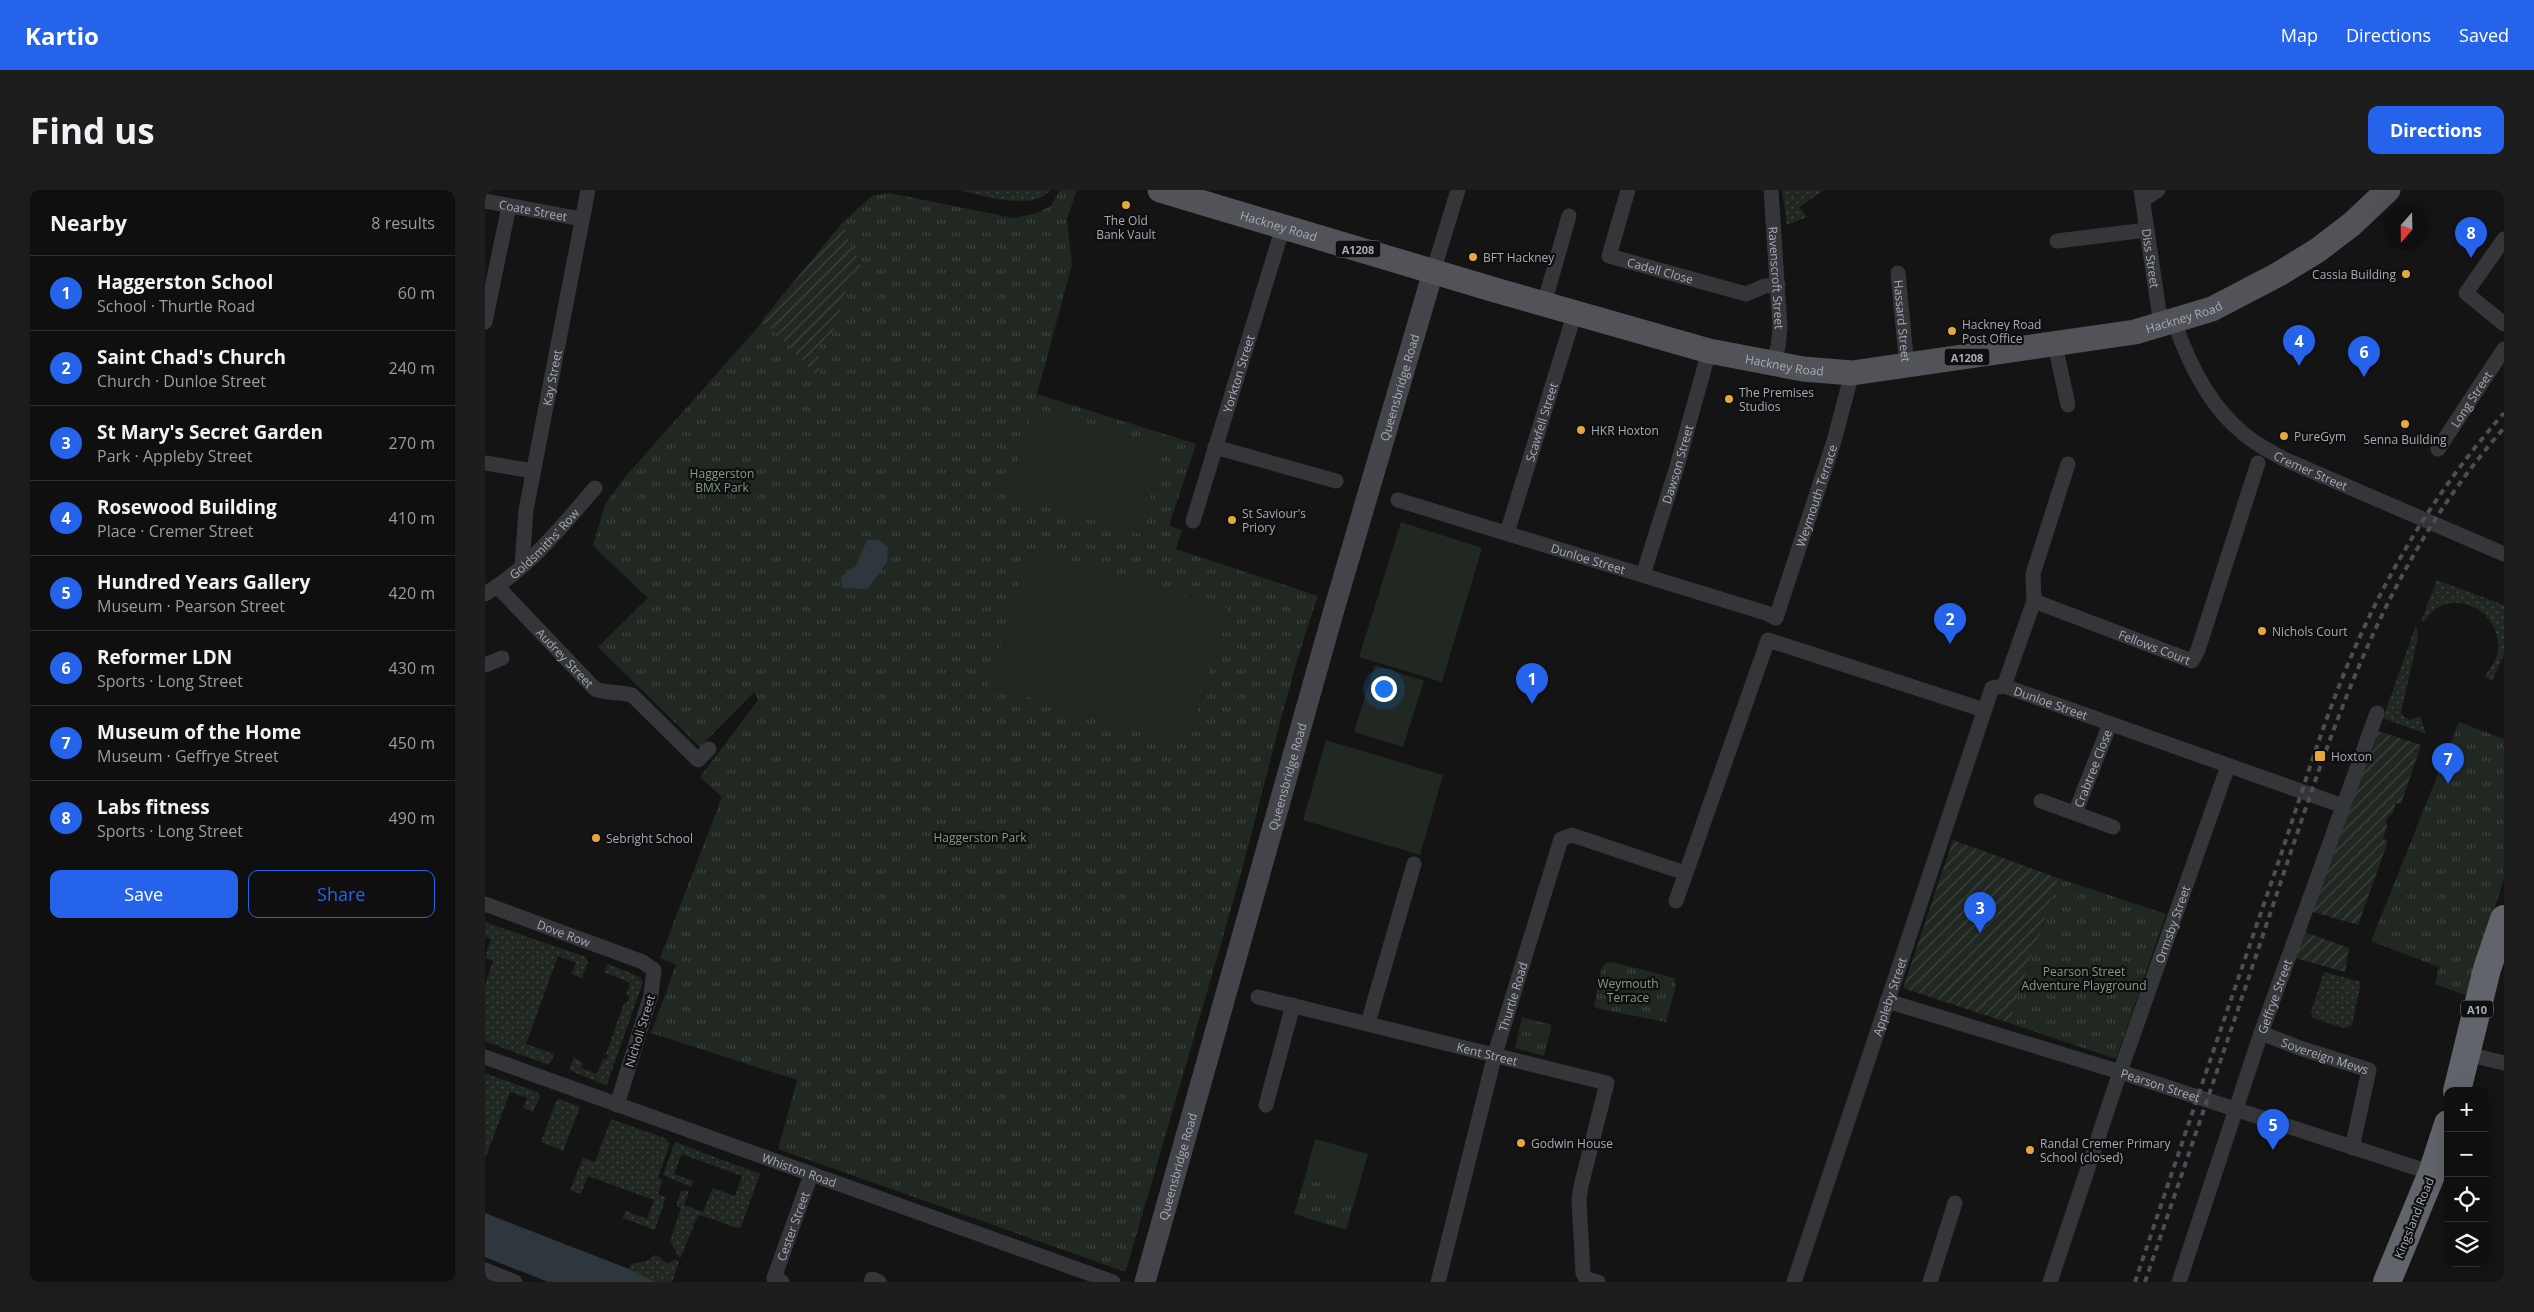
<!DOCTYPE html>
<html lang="en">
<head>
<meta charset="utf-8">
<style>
	:root { --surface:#0f0f10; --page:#1d1d1e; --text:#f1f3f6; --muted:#9b9c9f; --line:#2f2f30; --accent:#2563eb }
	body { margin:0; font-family:"Open Sans",sans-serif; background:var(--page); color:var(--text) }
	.controls { position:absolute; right:15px; bottom:15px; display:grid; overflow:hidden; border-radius:10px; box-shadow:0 5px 20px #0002 }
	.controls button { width:45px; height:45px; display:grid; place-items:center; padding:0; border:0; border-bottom:1px solid var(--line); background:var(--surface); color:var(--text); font:25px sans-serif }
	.compass { position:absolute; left:1899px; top:15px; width:45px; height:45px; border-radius:50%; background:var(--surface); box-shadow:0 5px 20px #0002; rotate:200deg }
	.you { position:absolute; left:898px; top:498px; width:18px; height:18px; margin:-12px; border:4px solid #fff; border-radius:50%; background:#1a73e8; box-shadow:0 0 0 8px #1a73e833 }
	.badge { display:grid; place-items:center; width:32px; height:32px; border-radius:50%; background:var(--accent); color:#fff; font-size:16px; font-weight:700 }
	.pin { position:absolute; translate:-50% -41px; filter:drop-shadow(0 1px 2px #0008) }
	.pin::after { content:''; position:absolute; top:26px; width:18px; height:15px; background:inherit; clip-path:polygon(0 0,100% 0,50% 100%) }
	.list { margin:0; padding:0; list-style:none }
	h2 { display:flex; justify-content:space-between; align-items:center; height:65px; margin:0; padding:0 20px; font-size:21px }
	h2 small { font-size:16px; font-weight:400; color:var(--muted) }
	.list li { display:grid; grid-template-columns:32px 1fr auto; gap:15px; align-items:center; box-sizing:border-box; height:75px; padding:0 20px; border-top:1px solid var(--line) }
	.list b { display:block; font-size:19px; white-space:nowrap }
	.list p { margin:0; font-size:16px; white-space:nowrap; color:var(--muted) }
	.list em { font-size:16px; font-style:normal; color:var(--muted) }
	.actions { display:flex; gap:10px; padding:15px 20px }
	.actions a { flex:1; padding:11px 0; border:1px solid var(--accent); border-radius:10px; text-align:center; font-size:18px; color:var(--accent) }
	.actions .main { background:var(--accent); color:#fff }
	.icon { flex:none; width:28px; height:28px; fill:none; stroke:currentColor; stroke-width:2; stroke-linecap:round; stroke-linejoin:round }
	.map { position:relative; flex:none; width:2019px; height:1092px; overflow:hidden; border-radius:10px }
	header { display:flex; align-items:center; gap:30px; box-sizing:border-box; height:70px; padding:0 25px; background:var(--accent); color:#fff }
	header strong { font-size:24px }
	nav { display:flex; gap:28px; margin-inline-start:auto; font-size:18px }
	.intro { display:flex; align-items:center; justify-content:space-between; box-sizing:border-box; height:120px; padding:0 30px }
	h1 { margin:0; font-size:35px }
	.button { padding:12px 22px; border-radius:10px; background:var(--accent); color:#fff; font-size:18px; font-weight:700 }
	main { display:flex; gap:30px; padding:0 30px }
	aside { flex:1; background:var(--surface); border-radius:10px; box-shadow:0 5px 20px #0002 }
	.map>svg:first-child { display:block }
	.grass { fill:url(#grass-dots) }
	.park { fill:url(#park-tufts) }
	.garden { fill:url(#garden-furrows) }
	.pitch { fill:#202821 }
	.water { fill:#2e373d }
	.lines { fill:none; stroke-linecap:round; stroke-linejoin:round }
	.street { stroke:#35363a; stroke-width:15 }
	.secondary { stroke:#43454a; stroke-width:21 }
	.primary { stroke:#515359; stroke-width:25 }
	.highway { stroke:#62646b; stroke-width:28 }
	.rail { stroke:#4c4e53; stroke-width:4; stroke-dasharray:6 5; stroke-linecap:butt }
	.poi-dot { fill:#e5a83c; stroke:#0f0f10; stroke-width:2 }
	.labels { text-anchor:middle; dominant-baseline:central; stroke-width:4.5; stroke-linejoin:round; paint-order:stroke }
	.shield { fill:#0f0f10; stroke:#797c84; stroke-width:1 }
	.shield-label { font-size:11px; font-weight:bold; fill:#a7abb5 }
	.street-label { font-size:12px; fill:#a7abb5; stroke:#0f0f10 }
	.poi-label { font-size:12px; fill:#a7abb5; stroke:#0f0f10; text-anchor:start }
	.park-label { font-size:12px; fill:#7f9f80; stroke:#0f0f10 }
</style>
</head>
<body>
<header>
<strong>Kartio</strong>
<nav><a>Map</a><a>Directions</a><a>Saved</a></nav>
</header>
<div class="intro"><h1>Find us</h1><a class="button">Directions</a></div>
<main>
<aside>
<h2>Nearby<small>8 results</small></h2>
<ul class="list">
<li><span class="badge">1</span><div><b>Haggerston School</b><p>School · Thurtle Road</p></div><em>60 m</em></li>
<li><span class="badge">2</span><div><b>Saint Chad's Church</b><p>Church · Dunloe Street</p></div><em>240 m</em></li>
<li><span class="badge">3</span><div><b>St Mary's Secret Garden</b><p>Park · Appleby Street</p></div><em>270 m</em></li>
<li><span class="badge">4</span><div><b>Rosewood Building</b><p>Place · Cremer Street</p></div><em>410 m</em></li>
<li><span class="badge">5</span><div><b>Hundred Years Gallery</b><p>Museum · Pearson Street</p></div><em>420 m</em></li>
<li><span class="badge">6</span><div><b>Reformer LDN</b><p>Sports · Long Street</p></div><em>430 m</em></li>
<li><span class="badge">7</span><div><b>Museum of the Home</b><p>Museum · Geffrye Street</p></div><em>450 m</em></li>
<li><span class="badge">8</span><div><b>Labs fitness</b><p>Sports · Long Street</p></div><em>490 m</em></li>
</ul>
<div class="actions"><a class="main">Save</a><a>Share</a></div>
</aside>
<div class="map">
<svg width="2019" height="1092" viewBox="0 0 2019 1092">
	<defs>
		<pattern id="grass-dots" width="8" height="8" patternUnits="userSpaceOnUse" patternTransform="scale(1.25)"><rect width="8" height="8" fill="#202821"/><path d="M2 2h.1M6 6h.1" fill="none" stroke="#3e443f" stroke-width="1.8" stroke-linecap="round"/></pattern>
		<pattern id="park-tufts" width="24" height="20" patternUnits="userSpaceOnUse" patternTransform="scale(1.25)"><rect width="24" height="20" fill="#202821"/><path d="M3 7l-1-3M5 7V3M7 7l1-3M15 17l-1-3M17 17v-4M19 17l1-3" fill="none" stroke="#3e443f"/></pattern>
		<pattern id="garden-furrows" width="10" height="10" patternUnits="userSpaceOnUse" patternTransform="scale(1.25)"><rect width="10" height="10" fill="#202821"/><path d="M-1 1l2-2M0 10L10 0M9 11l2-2" fill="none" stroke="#3e443f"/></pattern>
	</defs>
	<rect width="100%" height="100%" fill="#141415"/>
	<path class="grass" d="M 474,0 L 565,0 C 550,22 496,5 474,0 Z
		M 1297,0 L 1339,0 L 1314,17 L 1322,27 L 1302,35 Z
		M 1952,390 L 2019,415 L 2019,464 L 2007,491 L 2000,486 C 2005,479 2010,471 2013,463 C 2019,420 1963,392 1939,432 L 1936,431 Z
		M 1931,435 L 1933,447 L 1916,522 L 1919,527 L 1925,530 L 1935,526 L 1941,544 L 1898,528 Z
		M 0,732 L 101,767 L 103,772 L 97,788 L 86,784 L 91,773 L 73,766 L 41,854 L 69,864 L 66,872 L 61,874 L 0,851 L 0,796 L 8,771 L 0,768 L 6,749 L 0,746 Z
		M 123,774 L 155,787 L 158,792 L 122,894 L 120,895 L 84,880 L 89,867 L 98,873 L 96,878 L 112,884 L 118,869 L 121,870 L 123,865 L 121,864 L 139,813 L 142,813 L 144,807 L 141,805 L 145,793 L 119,782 Z
		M 1839,782 L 1876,792 L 1867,835 L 1859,838 L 1828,828 L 1826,822 Z
		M 0,883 L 52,902 L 55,906 L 48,922 L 38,918 L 42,908 L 25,902 L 0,969 Z
		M 74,909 L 95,917 L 78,961 L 56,952 L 71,911 Z
		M 126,929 L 182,949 L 182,952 L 185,953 L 173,988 L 178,990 L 173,1004 L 181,1007 L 170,1040 L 138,1028 L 141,1021 L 162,1029 L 169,1010 L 103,986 L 96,1004 L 85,1000 L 98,968 L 110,972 Z
		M 190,952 L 275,984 L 256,1037 L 252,1038 L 215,1025 L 212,1027 L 195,1069 L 185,1051 L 196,1018 L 191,1016 L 196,1001 L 204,1001 L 199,1015 L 218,1022 L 228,998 L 250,1006 L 257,986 L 197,964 L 189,984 L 208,991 L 206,997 L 180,986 L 178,985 Z
		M 170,1065 L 175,1067 L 182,1074 L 190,1069 L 194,1072 L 187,1092 L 171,1092 L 144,1079 L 146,1074 L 162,1071 Z"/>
	<path class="park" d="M 575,0 L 592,0 L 582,29 L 587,75 L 552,204 L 711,254 L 684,336 L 697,340 L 691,359 L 833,406 C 799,502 779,603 751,701 C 715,828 678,954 641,1080 L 638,1081 L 293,959 L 312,890 L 166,843 L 191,775 L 175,768 L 237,607 L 215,587 L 273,510 L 269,502 L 215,557 L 113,457 L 163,408 L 108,356 L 120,314 L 140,287 L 274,136 L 358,32 L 387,6 L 404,3 L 529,28 L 552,23 L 566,16 Z
		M 1974,532 L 2019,549 L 2019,689 L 1982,806 L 1950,794 L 1954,777 L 1886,751 Z
		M 1573,688 L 1681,724 L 1631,869 L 1524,833 Z
		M 1128,772 L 1189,788 L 1191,796 L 1181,832 L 1114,819 L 1109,816 L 1117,777 L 1122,773 Z
		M 1037,827 L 1067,835 L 1059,866 L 1030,858 Z
		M 820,987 L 872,1002 L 861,1040 L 809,1024 Z"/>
	<path class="garden" d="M 358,32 L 362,47 L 379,82 L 368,78 L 346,147 L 342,146 L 334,157 L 334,188 L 278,129 Z
		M 1893,541 L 1936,555 L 1916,614 L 1911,613 L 1908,622 L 1901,630 L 1902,636 L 1898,649 L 1903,651 L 1873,735 L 1825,721 Z
		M 1468,650 L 1573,688 L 1524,833 L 1418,798 Z
		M 1817,741 L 1864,758 L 1860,782 L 1810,768 Z"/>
	<path class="pitch" d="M 549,218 L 680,258 L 655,344 L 523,305 Z
		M 916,332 L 997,358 L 957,492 L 874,467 Z
		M 545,359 L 743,419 L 702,555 L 504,495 Z
		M 890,475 L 939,491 L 918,557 L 869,542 Z
		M 841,550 L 958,585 L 935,665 L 818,630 Z
		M 830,949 L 883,964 L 872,1002 L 820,987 Z"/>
	<path class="water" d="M 382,350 L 393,350 L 403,357 L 402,372 L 382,399 L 357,398 L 356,387 L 371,376 Z
		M 0,1023 L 144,1079 L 171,1092 L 63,1092 L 0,1067 Z"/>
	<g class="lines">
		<g class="street">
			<path id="s1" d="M 1143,0 L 1124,66 L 1261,104 L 1280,96 L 1293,95"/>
			<path id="s2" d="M 1286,0 L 1295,138 L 1293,157 L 1287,174"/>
			<path id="s3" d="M 1656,0 L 1676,135"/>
			<path d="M 1658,10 L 1673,0"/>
			<path id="s4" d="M 0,11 L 97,29"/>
			<path d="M 2019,49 L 1981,103 L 2019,134"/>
			<path d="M 1572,51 L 1662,40"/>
			<path d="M 948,82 L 973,0"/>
			<path id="s5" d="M 1413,83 L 1422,177"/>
			<path d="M 1059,114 L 1084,26"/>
			<path id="s6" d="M 1689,131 C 1703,172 1725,217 1759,244 C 1772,255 1786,262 1801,270 L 2019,364"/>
			<path d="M 0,132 L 24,16"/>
			<path d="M 1570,155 L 1583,215"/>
			<path d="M 730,257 L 851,291"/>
			<path id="s7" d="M 1953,259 L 2019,159"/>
			<path d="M 0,273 L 48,281"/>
			<path id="s8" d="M 913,310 L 1281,423 L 1291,428 L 1349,251 L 1367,183"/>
			<path id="s9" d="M 708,331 L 798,37"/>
			<path id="s10" d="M 1022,343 L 1090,122"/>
			<path id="s11" d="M 37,376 L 41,320 L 103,0"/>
			<path id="s12" d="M 1158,385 L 1191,280 L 1224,161"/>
			<path id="s13" d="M 12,396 L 110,499 C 122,504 134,501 147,505 L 213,570 L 224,559"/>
			<path id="s14" d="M 0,404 C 45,377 77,336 110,298"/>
			<path id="s15" d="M 1549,411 L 1707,471 L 1713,460 L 1773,273"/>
			<path d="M 0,475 L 17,468"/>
			<path d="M 1519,496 L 1549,411 L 1548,384 L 1583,274"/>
			<path d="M 1556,611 L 1628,637"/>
			<path id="s16" d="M 1590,623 L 1625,534"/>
			<path d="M 1191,711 L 1283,450 L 1499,520"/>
			<path id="s17" d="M 0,714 L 158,772 L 169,780 L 166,805 L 132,915"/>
			<path id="s18" d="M 773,807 L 1122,893 L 1096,996 L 1094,1010 L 1098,1083 L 1101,1089 L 1113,1092"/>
			<path id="s19" d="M 1402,811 L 1645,885 L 1947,983"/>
			<path d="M 883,833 L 929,674"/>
			<path id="s20" d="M 1776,843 L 1815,858 L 1884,880 L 1867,958"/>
			<path d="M 1982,864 L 2019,873"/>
			<path id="s21" d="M 0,867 L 628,1092"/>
			<path d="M 781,915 L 808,815"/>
			<path d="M 0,1080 L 30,1092"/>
			<path id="s22" d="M 297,1092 L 289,1088 L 326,985"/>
			<path d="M 386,1092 L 387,1089 L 394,1092"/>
			<path id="s23" d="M 953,1092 L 1010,864 L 1076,649 L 1087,645 L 1200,683"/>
			<path id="s24" d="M 1309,1092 L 1507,498 L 1519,496 L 1858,616"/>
			<path d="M 1445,1092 L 1470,1013"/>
			<path id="s25" d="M 1565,1092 L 1635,882 L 1743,576"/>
			<path id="s26" d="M 1694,1092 L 1776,843 L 1892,523"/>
		</g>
		<path class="secondary" id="s27" d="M 660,1092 L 848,423 L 948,82"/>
		<path class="primary" id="s28" d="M 675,0 L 1010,100 L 1224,161 L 1318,179 L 1367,183 L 1650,142 L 1727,119 L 1794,84 L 1833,60 L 1867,34 L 1903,0"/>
		<path class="highway" d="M 1972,901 L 2002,779 L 2019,729
			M 1902,1092 L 1947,983 L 1963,934"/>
		<path class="rail" d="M 1650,1092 C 1696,956 1742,820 1789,685 C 1816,607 1839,526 1873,451 C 1910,368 1959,291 2019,223
			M 1660,1092 C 1703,966 1746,841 1788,715 C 1847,541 1895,379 2019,238"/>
	</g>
	<g class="poi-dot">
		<circle cx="641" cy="15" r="5"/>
		<circle cx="988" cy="67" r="5"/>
		<circle cx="1921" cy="84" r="5"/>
		<circle cx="1467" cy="141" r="5"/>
		<circle cx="1244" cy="209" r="5"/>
		<circle cx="1920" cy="234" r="5"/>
		<circle cx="1096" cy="240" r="5"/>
		<circle cx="1799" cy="246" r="5"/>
		<circle cx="747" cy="330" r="5"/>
		<circle cx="1777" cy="441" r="5"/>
		<rect x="1829" y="560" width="12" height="12" rx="2.5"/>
		<circle cx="111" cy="648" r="5"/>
		<circle cx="1036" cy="953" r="5"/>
		<circle cx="1545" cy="960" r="5"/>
	</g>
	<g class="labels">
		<g class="shield">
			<rect x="850.5" y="50.5" width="45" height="17" rx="4"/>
			<rect x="1459.5" y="158.5" width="45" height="17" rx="4"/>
			<rect x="1976" y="810.5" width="32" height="17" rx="4"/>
		</g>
		<g class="shield-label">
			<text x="873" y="59">A1208</text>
			<text x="1482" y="167">A1208</text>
			<text x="1992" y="819">A10</text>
		</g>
		<g class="street-label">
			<text stroke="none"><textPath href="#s4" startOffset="49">Coate Street</textPath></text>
			<text stroke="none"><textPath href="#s28" startOffset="124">Hackney Road</textPath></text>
			<text stroke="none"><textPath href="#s3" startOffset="69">Diss Street</textPath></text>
			<text stroke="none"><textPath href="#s1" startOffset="122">Cadell Close</textPath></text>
			<text stroke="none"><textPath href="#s2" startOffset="88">Ravenscroft Street</textPath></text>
			<text stroke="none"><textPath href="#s28" startOffset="1054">Hackney Road</textPath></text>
			<text stroke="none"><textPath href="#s5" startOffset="48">Hassard Street</textPath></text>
			<text stroke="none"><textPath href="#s28" startOffset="649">Hackney Road</textPath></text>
			<text stroke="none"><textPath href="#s9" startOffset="154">Yorkton Street</textPath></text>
			<text stroke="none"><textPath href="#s11" startOffset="191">Kay Street</textPath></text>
			<text stroke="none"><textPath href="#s27" startOffset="930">Queensbridge Road</textPath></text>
			<text stroke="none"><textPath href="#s7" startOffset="60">Long Street</textPath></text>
			<text stroke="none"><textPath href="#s10" startOffset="116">Scawfell Street</textPath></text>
			<text stroke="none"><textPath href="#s12" startOffset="116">Dawson Street</textPath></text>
			<text stroke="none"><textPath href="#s6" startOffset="211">Cremer Street</textPath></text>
			<text stroke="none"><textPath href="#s8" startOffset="525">Weymouth Terrace</textPath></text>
			<text stroke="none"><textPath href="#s14" startOffset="78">Goldsmiths' Row</textPath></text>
			<text stroke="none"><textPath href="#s8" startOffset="199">Dunloe Street</textPath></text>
			<text stroke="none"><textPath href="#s15" startOffset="129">Fellows Court</textPath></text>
			<text stroke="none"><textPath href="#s13" startOffset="99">Audrey Street</textPath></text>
			<text stroke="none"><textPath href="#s24" startOffset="688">Dunloe Street</textPath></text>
			<text stroke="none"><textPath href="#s16" startOffset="48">Crabtree Close</textPath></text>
			<text stroke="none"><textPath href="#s27" startOffset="525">Queensbridge Road</textPath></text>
			<text stroke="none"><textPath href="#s25" startOffset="378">Ormsby Street</textPath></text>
			<text stroke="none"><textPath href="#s17" startOffset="84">Dove Row</textPath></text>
			<text stroke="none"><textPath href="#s23" startOffset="295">Thurtle Road</textPath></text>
			<text stroke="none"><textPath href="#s24" startOffset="301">Appleby Street</textPath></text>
			<text stroke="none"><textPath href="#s26" startOffset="301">Geffrye Street</textPath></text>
			<text transform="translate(155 841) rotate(-73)">Nicholl Street</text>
			<text stroke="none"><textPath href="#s18" startOffset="236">Kent Street</textPath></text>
			<text stroke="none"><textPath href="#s20" startOffset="68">Sovereign Mews</textPath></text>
			<text stroke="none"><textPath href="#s19" startOffset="286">Pearson Street</textPath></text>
			<text stroke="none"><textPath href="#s27" startOffset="120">Queensbridge Road</textPath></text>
			<text stroke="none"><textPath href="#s21" startOffset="334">Whiston Road</textPath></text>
			<text transform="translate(1929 1028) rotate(-68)">Kingsland Road</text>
			<text stroke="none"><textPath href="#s22" startOffset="64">Cester Street</textPath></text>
		</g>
		<g class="poi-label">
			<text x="641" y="30" text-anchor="middle">The Old<tspan x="641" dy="14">Bank Vault</tspan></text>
			<text x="998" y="67">BFT Hackney</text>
			<text x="1911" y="84" text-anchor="end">Cassia Building</text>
			<text x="1477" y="134">Hackney Road<tspan x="1477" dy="14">Post Office</tspan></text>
			<text x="1254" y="202">The Premises<tspan x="1254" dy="14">Studios</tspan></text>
			<text x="1106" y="240">HKR Hoxton</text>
			<text x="1809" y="246">PureGym</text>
			<text x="1920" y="249" text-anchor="middle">Senna Building</text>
			<text x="757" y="323">St Saviour's<tspan x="757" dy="14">Priory</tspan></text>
			<text x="1787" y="441">Nichols Court</text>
			<text x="1846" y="566">Hoxton</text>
			<text x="121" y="648">Sebright School</text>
			<text x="1046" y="953">Godwin House</text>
			<text x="1555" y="953">Randal Cremer Primary<tspan x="1555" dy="14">School (closed)</tspan></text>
		</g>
		<g class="park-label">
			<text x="237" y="283">Haggerston<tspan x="237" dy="14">BMX Park</tspan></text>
			<text x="495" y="647">Haggerston Park</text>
			<text x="1599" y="781">Pearson Street<tspan x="1599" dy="14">Adventure Playground</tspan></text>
			<text x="1143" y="793">Weymouth<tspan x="1143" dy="14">Terrace</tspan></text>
		</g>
	</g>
</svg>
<div class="controls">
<button>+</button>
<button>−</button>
<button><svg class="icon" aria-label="locate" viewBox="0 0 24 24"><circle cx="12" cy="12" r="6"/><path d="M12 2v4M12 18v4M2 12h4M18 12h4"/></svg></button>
<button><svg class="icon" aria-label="layers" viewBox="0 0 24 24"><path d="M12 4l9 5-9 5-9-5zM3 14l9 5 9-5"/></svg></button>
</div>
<svg class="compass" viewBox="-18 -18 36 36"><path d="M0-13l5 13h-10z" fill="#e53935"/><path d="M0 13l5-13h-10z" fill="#9b9c9f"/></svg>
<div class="you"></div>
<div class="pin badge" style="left:1047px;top:514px">1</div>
<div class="pin badge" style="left:1465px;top:454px">2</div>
<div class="pin badge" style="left:1495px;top:743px">3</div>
<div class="pin badge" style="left:1814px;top:176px">4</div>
<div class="pin badge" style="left:1788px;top:960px">5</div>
<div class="pin badge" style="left:1879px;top:187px">6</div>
<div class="pin badge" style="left:1963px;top:594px">7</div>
<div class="pin badge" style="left:1986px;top:68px">8</div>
</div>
</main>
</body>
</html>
